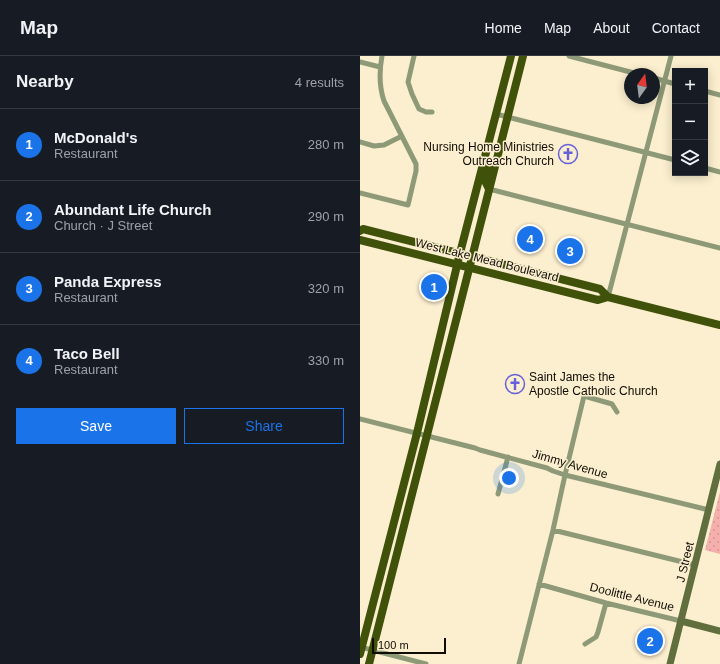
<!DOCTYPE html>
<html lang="en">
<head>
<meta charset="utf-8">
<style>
	:root { --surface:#171b24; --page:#242831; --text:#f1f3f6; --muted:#9ea1a6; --line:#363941; --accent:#1a73e8 }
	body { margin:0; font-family:Helvetica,sans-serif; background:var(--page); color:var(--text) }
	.controls { position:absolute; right:12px; top:12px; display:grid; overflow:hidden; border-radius:0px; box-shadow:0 2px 10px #0003 }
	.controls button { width:36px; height:36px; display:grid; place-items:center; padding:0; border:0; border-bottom:1px solid var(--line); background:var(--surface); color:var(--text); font:20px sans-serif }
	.compass { position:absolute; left:264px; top:12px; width:36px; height:36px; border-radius:50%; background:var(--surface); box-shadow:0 2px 10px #0003; rotate:14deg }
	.scale { position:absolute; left:12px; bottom:10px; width:74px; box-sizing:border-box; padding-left:4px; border:2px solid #0f0b03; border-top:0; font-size:11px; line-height:14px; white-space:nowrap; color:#0f0b03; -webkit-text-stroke:3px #fcefcf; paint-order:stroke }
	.you { position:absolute; left:149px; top:422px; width:14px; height:14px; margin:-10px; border:3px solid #fff; border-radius:50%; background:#1a73e8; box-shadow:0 0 0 6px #1a73e833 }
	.badge { display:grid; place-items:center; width:26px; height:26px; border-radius:50%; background:var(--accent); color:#fff; font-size:13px; font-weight:700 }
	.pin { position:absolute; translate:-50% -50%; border:2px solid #fff; box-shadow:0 1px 4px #0006 }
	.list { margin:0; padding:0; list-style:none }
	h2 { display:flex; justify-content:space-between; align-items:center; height:52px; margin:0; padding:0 16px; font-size:17px }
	h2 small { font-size:13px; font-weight:400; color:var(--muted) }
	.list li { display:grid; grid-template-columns:26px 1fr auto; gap:12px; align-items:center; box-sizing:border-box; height:72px; padding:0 16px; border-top:1px solid var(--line) }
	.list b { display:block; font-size:15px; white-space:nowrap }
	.list p { margin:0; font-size:13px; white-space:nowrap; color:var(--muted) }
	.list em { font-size:13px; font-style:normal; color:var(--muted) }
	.actions { display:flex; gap:8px; padding:12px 16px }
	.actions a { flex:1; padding:9px 0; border:1px solid var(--accent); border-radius:0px; text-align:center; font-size:14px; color:var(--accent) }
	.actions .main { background:var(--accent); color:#fff }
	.icon { flex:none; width:22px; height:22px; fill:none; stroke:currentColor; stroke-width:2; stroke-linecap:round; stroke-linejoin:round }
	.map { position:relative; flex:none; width:360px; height:608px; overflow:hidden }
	header { display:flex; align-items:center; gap:24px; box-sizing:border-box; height:56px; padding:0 20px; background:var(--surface); border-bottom:1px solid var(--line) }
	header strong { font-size:19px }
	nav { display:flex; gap:22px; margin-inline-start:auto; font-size:14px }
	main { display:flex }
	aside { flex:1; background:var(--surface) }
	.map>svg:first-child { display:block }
	.park { fill:url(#park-dots) }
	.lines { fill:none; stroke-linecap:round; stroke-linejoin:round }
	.street { stroke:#8e9977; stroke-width:5 }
	.secondary { stroke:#606f3d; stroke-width:7 }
	.primary { stroke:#40510a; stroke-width:8 }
	.labels { text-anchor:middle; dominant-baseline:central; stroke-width:3; stroke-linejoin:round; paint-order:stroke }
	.poi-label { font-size:12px; fill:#0f0b03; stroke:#fcefcf; text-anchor:end }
	.street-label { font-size:12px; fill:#0f0b03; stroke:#fcefcf }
</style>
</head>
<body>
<header>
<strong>Map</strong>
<nav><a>Home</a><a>Map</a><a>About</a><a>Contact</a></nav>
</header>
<main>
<aside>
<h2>Nearby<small>4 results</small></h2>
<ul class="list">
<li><span class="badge">1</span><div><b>McDonald's</b><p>Restaurant</p></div><em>280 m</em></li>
<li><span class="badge">2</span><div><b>Abundant Life Church</b><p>Church · J Street</p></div><em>290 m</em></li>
<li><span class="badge">3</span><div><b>Panda Express</b><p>Restaurant</p></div><em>320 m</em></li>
<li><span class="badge">4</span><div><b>Taco Bell</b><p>Restaurant</p></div><em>330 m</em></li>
</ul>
<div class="actions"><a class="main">Save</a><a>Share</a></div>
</aside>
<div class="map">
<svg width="360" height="608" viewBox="0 0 360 608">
	<defs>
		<pattern id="park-dots" width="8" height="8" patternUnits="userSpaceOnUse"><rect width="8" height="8" fill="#f5b0ad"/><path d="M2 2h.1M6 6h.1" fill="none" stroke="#d19693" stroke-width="1.8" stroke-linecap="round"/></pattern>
	</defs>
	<rect width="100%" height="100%" fill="#fcefcf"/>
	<path class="park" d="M 360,436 L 360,498 L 345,494 Z"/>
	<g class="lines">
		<path class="street" d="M 54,0 L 48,26 L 52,38 L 59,53 L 66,56 L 72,56
			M 209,0 L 278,18
			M 0,6 L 20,11
			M 294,22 L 315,28
			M 345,35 L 360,39
			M 136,58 L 315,104
			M 0,86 L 14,90 L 24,89 L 42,80
			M 345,112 L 360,116
			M 129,133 L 360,192
			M 0,137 L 48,149 L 56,115 L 56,108 L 24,45 C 19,30 19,16 22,0
			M 248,241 L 311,0
			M 0,363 L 115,392 L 120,394 L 187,412 L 193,415 L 205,419 L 349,454
			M 138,438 L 148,401
			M 193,474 L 335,509
			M 179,528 L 246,547 L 321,565
			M 225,588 L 236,581 L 238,576 L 246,547
			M 0,591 L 66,608
			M 159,608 L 193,474 L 205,419 L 224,340 L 252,348 L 257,356"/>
		<path class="secondary" d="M 321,565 L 360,575
			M 310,608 L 360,408"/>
		<path class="primary" d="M 128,110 L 126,127 L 129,133
			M 0,175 L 3,173 L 240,233 L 248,241 L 360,269
			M 0,184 L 238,244 L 248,241
			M 0,598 L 57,377 L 100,197 L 151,0
			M 9,608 L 163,0"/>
	</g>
	<defs>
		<g id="church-ring" transform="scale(1)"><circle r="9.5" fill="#fcefcf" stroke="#6661da" stroke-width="1.5"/><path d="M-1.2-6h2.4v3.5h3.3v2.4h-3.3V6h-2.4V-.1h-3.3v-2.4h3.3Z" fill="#6661da"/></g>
	</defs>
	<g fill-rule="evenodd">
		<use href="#church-ring" x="208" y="98"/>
		<use href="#church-ring" x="155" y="328"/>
	</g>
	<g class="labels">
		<g class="poi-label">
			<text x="194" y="91">Nursing Home Ministries<tspan x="194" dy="14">Outreach Church</tspan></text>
			<text x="169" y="321" text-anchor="start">Saint James the<tspan x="169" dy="14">Apostle Catholic Church</tspan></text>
		</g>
		<g class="street-label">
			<text transform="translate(127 204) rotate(14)">West Lake Mead Boulevard</text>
			<text transform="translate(210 408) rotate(16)">Jimmy Avenue</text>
			<text transform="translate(325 506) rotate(-76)">J Street</text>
			<text transform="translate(272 541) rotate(14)">Doolittle Avenue</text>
		</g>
	</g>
</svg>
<div class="controls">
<button>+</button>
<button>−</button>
<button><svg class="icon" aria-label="layers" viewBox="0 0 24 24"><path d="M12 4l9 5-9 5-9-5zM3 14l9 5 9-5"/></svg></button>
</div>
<svg class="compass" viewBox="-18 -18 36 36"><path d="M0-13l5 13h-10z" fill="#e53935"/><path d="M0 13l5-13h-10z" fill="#9ea1a6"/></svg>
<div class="scale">100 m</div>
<div class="you"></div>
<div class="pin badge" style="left:74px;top:231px">1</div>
<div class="pin badge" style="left:290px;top:585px">2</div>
<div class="pin badge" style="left:210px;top:195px">3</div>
<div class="pin badge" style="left:170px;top:183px">4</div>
</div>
</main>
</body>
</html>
